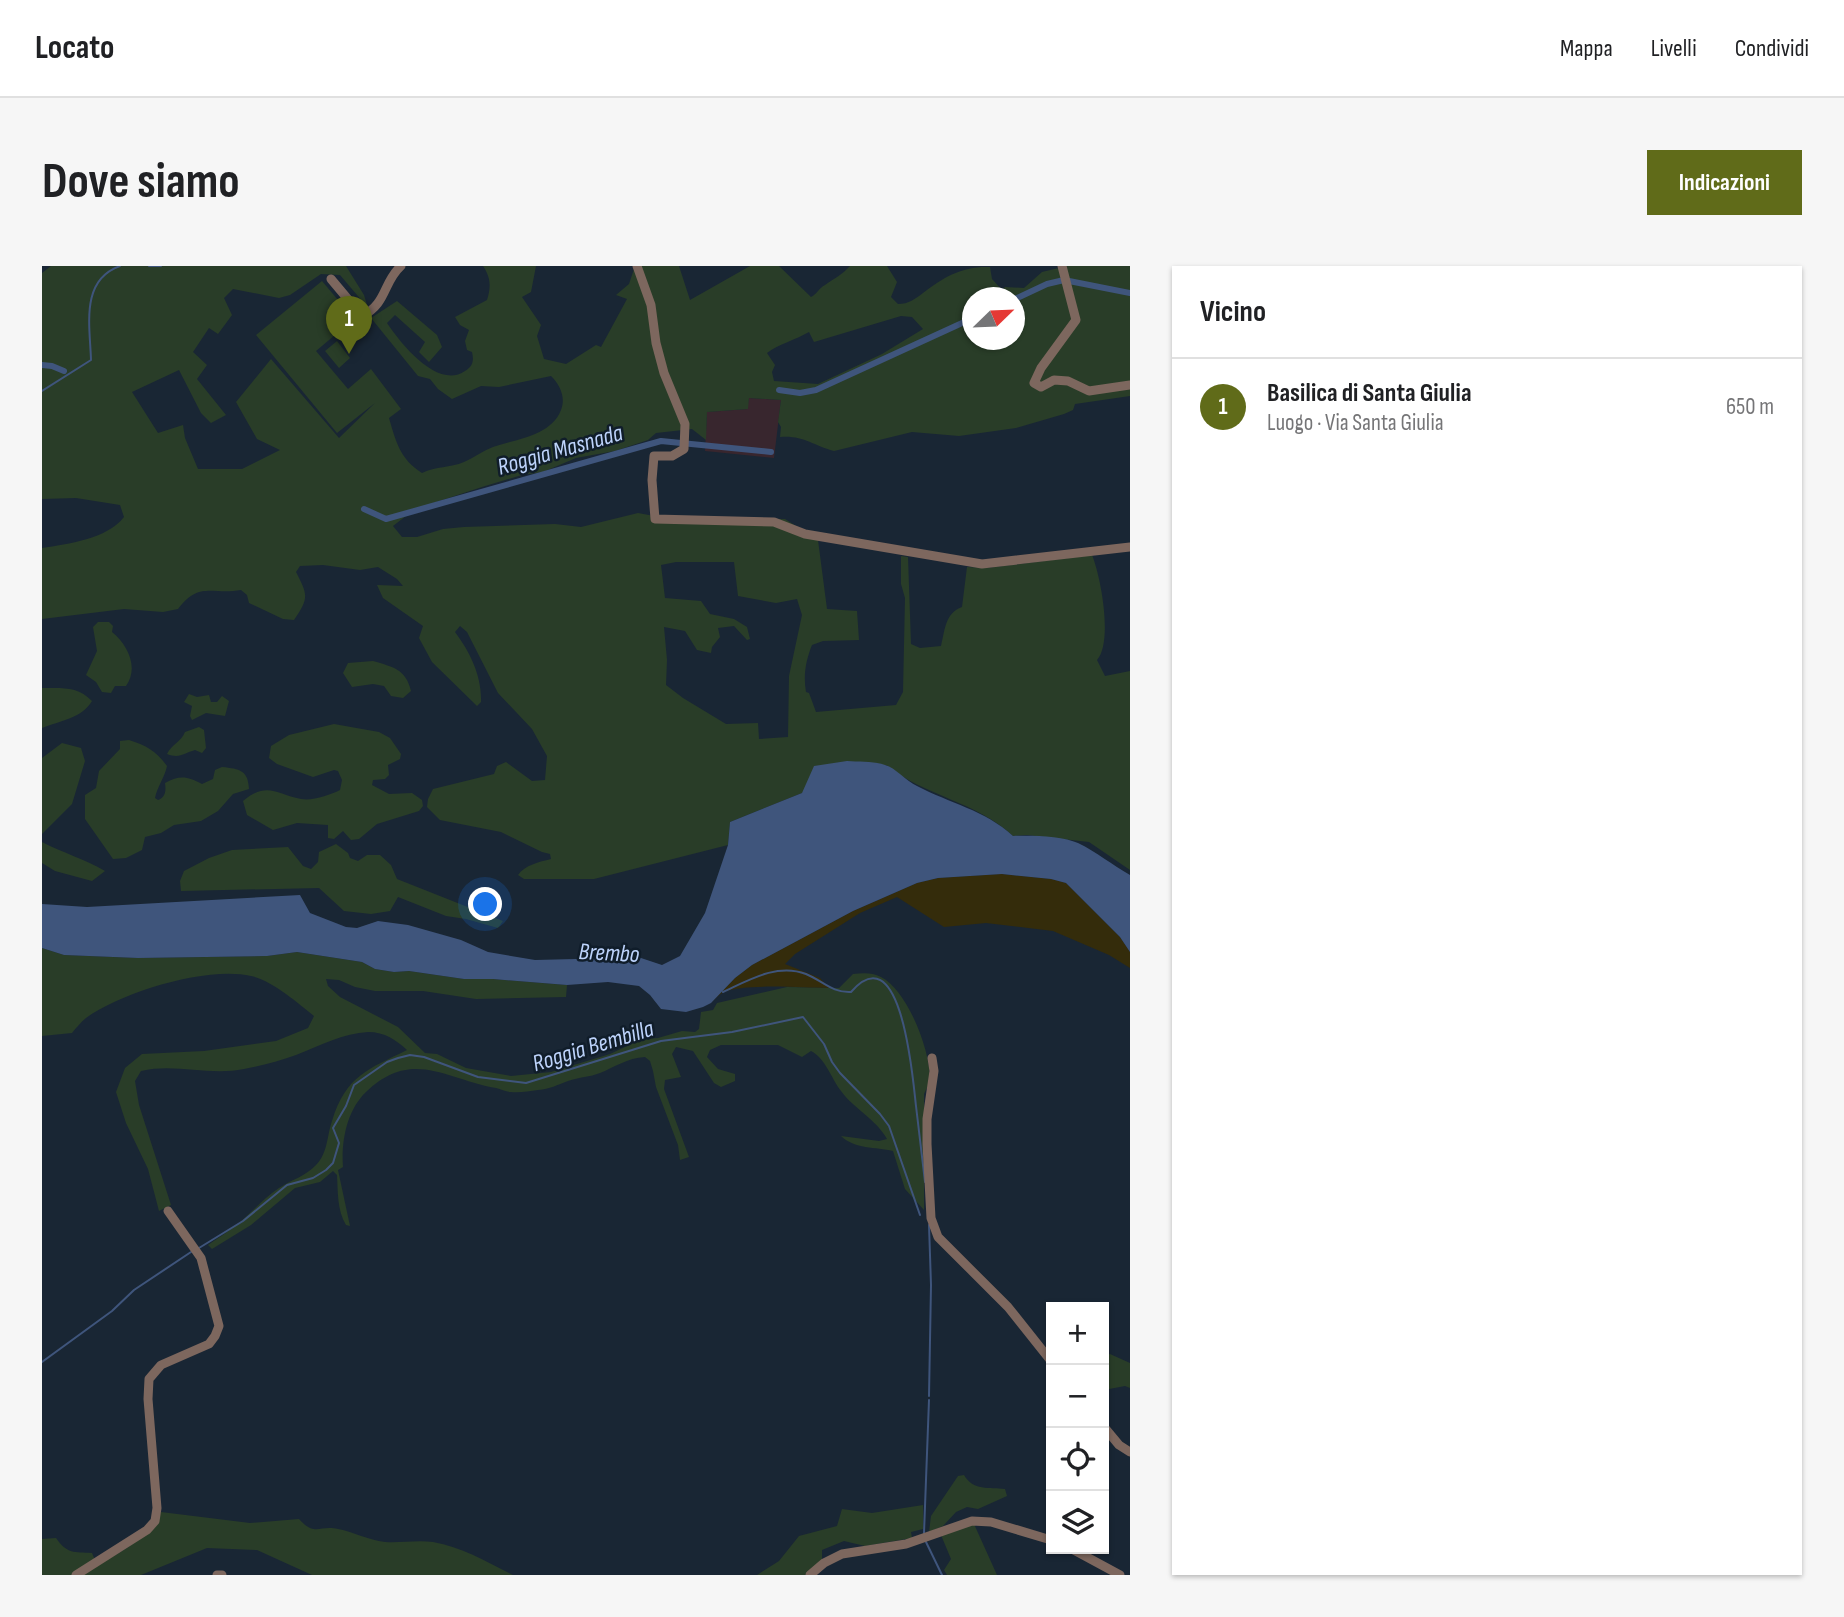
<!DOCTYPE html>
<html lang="it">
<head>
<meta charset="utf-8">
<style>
	:root { --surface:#fff; --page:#f6f6f6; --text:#202124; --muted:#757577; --line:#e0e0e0; --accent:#606b19 }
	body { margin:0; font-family:"Sofia Sans Condensed",sans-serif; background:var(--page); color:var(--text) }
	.controls { position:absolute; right:21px; bottom:21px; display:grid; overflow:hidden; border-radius:0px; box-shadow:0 2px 5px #0004 }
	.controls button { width:63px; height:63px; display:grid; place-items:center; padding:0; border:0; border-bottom:2px solid var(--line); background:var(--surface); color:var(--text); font:35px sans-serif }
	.compass { position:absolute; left:920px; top:21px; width:63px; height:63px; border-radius:50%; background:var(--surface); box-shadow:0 2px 5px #0004; rotate:67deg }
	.you { position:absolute; left:444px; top:639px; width:24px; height:24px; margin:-18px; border:5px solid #fff; border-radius:50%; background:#1a73e8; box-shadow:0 0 0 10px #1a73e833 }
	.badge { display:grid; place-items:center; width:46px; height:46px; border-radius:50%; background:var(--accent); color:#fff; font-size:23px; font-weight:700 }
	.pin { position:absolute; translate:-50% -58px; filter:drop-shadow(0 2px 4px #0008) }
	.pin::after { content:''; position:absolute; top:37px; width:24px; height:21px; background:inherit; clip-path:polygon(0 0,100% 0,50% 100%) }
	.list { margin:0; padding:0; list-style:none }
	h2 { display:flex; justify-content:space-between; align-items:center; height:91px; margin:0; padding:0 28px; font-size:30px }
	h2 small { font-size:23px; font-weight:400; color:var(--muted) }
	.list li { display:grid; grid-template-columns:46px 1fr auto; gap:21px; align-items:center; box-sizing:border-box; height:98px; padding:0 28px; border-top:2px solid var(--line) }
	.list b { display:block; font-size:26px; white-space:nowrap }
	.list p { margin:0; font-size:23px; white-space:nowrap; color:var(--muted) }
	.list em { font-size:23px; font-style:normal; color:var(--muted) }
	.icon { flex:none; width:38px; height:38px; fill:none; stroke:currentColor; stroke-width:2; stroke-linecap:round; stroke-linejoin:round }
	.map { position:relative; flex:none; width:1088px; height:1309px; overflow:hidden; border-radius:0px }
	header { display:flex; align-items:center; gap:42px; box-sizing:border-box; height:98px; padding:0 35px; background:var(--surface); border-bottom:2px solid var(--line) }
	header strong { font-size:33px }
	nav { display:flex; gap:38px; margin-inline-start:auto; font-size:24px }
	.intro { display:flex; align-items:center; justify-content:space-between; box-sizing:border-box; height:168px; padding:0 42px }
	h1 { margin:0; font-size:49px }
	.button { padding:18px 32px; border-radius:0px; background:var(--accent); color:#fff; font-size:24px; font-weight:700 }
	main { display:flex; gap:42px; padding:0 42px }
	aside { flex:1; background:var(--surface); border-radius:0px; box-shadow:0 2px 5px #0004 }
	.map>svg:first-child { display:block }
	.industrial { fill:#38262e }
	.green { fill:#293d28; fill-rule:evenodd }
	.sand { fill:#342c0b }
	.water { fill:#3f557c }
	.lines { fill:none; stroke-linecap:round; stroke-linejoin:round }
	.stream { stroke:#3f557c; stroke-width:2 }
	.canal { stroke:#3f557c; stroke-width:6 }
	.minor { stroke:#7d675e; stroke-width:9 }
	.labels { text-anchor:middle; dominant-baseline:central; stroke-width:5; stroke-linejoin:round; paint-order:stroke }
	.water-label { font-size:24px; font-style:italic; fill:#bdd3fb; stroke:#101d2a }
</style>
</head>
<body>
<header>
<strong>Locato</strong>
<nav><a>Mappa</a><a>Livelli</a><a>Condividi</a></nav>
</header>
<div class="intro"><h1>Dove siamo</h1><a class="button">Indicazioni</a></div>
<main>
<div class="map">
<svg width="1088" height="1309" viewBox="0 0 1088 1309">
	<rect width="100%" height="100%" fill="#192634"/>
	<path class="industrial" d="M 707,132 L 739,134 L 732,192 L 663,185 L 665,146 L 705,143 Z"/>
	<path class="green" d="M 9,0 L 304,0 L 322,29 L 326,42 L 298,9 L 279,8 L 248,29 L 237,32 L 191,23 L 182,32 L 190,49 L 176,68 L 167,62 L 151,86 L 165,99 L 155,113 L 184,149 L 169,157 L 159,147 L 137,104 L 90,126 L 116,167 L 141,159 L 143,172 L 156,203 L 200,203 L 238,184 L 215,173 L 194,136 L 229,93 L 297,172 L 333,137 L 295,167 L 214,69 L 280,15 L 312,53 L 274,85 L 306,123 L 329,103 L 359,143 L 347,152 C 354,176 358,193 380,207 C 394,200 408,202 422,196 C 432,192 440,185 451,181 C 474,173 509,170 519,144 C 524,131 518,119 509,110 L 457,121 L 439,120 L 410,133 L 396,123 L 388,113 L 376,110 L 329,52 L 355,35 L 395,69 L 400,81 L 387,96 L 377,86 L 383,76 L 353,49 L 345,57 C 359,78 396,124 423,105 C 431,100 432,95 430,86 L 425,84 L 423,75 L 427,64 L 418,59 L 413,51 L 445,34 C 449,21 449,12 441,0 L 494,0 L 489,26 L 480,31 L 499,59 L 495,70 L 502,93 L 524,98 L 554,79 L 559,81 L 585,33 L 574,29 L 587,18 L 593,0 L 637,0 L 648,34 L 708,0 L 737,0 L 769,31 C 775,28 777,22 783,19 C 793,12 800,9 808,0 L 845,0 L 855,16 L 849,31 L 856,38 C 867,38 873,33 881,27 C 902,11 920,0 948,1 L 950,13 L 960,24 L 963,21 L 982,22 L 1000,6 L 1025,0 L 1088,0 L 1088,130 L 1033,138 L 1031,144 L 1022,148 L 974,162 L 917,170 L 870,166 L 792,185 C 770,179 761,169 738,171 L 739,161 L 736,156 L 739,134 L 707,132 L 706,143 L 665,146 L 664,174 L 650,163 L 614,167 L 606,174 L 573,185 L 534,192 L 501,206 L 480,209 L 440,221 L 373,243 L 351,260 L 360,271 L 375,271 L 401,263 L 422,261 L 513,258 L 539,261 L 596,247 L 623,252 L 743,253 L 776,274 L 785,343 L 815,345 L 817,374 L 781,375 L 770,379 C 764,394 761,409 764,426 L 767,427 L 774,446 L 854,439 L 861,426 L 863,332 L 859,318 L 859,290 L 866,291 L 869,378 L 878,382 L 899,380 C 903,364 903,347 920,341 L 925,301 L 945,302 L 1050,289 C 1059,311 1071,376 1055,394 L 1063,410 L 1088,405 L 1088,604 L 1047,576 L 985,569 L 971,570 C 934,535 884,531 844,499 L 760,527 L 688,556 L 686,579 L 552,613 L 482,613 L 476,609 C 483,599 497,596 509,593 L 508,588 L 500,586 L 459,566 L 398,554 L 385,541 L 386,533 L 391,523 L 452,508 L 455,500 L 464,496 L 490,515 L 503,514 L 505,490 L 490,463 L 456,427 L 425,366 L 418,360 L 413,366 C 428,386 440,410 439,436 L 435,440 L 390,396 L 377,372 L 381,360 L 341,332 L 335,319 L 361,320 L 355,313 L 336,301 L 318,304 L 281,299 L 258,300 L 254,306 C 266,329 267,332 252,354 L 241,353 L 207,337 L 205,329 L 199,324 C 170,329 157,315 136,343 L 121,346 L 82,343 L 0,353 L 0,282 C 26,278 65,273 82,251 L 78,239 L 34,232 L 0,233 L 0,7 ZM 931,32 L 973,32 L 973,74 L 931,74 ZM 859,50 L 870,51 L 881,63 L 840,88 L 776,118 L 732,115 L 730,106 L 733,99 L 725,87 C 737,78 753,74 767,66 L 772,76 ZM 634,296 L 692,296 L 696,330 L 734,337 L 755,333 L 760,349 L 747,410 L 746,471 L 717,473 L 716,457 L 684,458 L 641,432 L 624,419 L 625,394 L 622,361 L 643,365 L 655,384 L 669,387 L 670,381 L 678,371 L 676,362 L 692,360 L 705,374 L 708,373 L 705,361 L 692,353 L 668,348 L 659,335 L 623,332 L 619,299 Z
		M 295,75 L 308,92 L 297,102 L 283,85 Z
		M 56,356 L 67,356 L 71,360 L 70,366 C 86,379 97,402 84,420 L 73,420 L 69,427 L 60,426 L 54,416 L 44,409 L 55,385 L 51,361 Z
		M 331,395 C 351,401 364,403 369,425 L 361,432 L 349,430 L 342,420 L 331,418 L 310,421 L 301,407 L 306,397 Z
		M 0,422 C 20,422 36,420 50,435 C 40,452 18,455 0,462 Z
		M 147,428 L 155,431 L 167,429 L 169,436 L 175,436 L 180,430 L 187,435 L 183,450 L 164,447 L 150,454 L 148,450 L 150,440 L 142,436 Z
		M 292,458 L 337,466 L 348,472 L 359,488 L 358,493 L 346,499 L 347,509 L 343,513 L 331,514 L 330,519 L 347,528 L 370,527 L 380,534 L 381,540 L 377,545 L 335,558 L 317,573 L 309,574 L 301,565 L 292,573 L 286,572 L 286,559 L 255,557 L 231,564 L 205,549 L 201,535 C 225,515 234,528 259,533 C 271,535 288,529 298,524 L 300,514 L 296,505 L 292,504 L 271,511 L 235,498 L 227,492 L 229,480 L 247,469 Z
		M 157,461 L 162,464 L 164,482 L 160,487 L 153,484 C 142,487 138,493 125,488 C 130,478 139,476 143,466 Z
		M 87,474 C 104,479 115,486 125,500 C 123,511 115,521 113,532 L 116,534 C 124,531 124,524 123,517 C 138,509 145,510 160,518 L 171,513 L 173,504 L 180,501 C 198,503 206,504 207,523 L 191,528 L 176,545 L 159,555 L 132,559 L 119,567 L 103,571 L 100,584 L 84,592 L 71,593 L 43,553 L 43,529 L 54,522 L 57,505 L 78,483 L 78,475 Z
		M 20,477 L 39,482 L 43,495 L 30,538 L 0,568 L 0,492 Z
		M 0,576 C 21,587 43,593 63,605 L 50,615 L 13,605 L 0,597 Z
		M 294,578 L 306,587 L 308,592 L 316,595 L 325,589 L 338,589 L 349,599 L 355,613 L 461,655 L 456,662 L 424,653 L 404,650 L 356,631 L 348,645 L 329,648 L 302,645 L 277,622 L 139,625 L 138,615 L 142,605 L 167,592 L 190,584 L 246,581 L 261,600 L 269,603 L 276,596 L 277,586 Z
		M 0,682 L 22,689 L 95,692 L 225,690 L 255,686 L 320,696 L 333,703 L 352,706 L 367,705 L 422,713 L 451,713 L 525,719 L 524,731 L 434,733 L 381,725 L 333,725 L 313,721 L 297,714 L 284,713 L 286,720 L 298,731 L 356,761 L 383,787 L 395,788 L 424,802 L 469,810 L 509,806 L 568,788 L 600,773 L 616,772 L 640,765 L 653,766 L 657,763 L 659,746 L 671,744 L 675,737 L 745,721 L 797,722 L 811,708 C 820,707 830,706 839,711 C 866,725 888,784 888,813 C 888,818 884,823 882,828 L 882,944 L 863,923 L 851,885 C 834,881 812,883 799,870 L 837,875 L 845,873 C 834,853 812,843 799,825 C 789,812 784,793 769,785 L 760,791 L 736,779 L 679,779 L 668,784 L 665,791 L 676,803 L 693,808 L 693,815 L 679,821 L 672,817 L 651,785 L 634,781 L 630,788 L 639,811 L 623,814 L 622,823 L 647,891 L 638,894 L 636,879 L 614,821 L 611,805 L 608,795 L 603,791 C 585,792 573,801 558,807 C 548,811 537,811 526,815 C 515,819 508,823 496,824 C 487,825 478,827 469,826 C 464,826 459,823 454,822 C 403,813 370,782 324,826 C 305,844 299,875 301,901 L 296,904 L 308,960 L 304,959 C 295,944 296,926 295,909 L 291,905 L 278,916 L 253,922 L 209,959 L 170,983 L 166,979 C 176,972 187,965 197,957 C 210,946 222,932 237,922 C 249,914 264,910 274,899 C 286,887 285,869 290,855 C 304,809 327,803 365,784 C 354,774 343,766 326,766 C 302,767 277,780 254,789 C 237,795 219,800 202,803 C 167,810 133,797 99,805 L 93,815 L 97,839 L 129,939 L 117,945 L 106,903 L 84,857 L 74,826 L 83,802 L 100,788 L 162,785 L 234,775 L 266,762 L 272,750 C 256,737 229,714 209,710 C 165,700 80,726 44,752 C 39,756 34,762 30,767 L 0,770 Z
		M 1068,1088 L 1088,1097 L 1088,1122 L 1083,1120 L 1062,1124 L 1062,1089 Z
		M 922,1209 C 931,1225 947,1221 963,1223 L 965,1230 L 936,1243 L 925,1241 L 914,1246 L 901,1260 L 887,1266 L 889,1250 L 916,1210 Z
		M 881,1239 L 881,1263 L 869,1266 L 870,1272 L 823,1280 L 802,1275 L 780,1284 L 780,1295 L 763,1309 L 715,1309 L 737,1295 L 757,1270 L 795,1260 L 800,1243 L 830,1247 Z
		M 119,1246 L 208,1257 L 257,1253 C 273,1271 277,1259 296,1263 C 312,1266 326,1274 343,1276 C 359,1277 375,1274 391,1276 C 420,1281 445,1296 471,1309 L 270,1309 L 215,1284 L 165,1282 L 99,1309 L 0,1309 L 0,1273 L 14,1272 C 25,1288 32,1286 50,1287 L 55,1299 C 83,1284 103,1274 119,1246 Z
		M 932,1258 L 955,1309 L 905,1309 L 902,1304 L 909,1293 L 899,1269 Z"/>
	<path class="sand" d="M 959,608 L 1009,613 L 1024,617 L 1078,671 L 1088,686 L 1088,702 L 1067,689 L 1011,665 L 944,657 L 902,661 L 855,631 L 818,647 L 753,688 L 743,698 L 778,712 L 787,722 C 762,722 704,717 682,726 C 678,728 673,733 669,737 L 693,712 L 710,699 L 811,645 L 875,617 L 896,612 Z"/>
	<path class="water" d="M 805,495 C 817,496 832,495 843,499 C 854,502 864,515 875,520 C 907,537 943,544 971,570 C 988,569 1021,570 1036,577 C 1055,586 1070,599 1088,609 L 1088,686 L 1078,671 L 1024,617 L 1009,613 L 960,608 L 896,612 L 875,617 L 811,645 L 710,699 L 693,712 L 669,737 L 661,741 L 644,746 L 619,743 L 608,729 L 597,720 L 566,716 L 525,719 L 451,713 L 422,713 L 367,705 L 352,706 L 333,703 L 320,696 L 255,686 L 225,690 L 96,692 L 22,689 L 0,682 L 0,638 L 45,641 L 258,629 L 268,647 L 304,661 L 315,662 L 336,655 L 366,659 L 419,674 L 446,686 L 493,694 L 574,692 L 590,689 L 620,699 L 638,690 L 663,647 L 686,579 L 688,556 L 760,527 L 772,500 Z"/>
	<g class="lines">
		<path class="stream" d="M 107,0 L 119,0
			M 0,125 L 49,94 C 48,60 38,14 78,0
			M 681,726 C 707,714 735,697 764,708 C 781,715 790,727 809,726 C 860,667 871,815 874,840 C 877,865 880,890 883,916
			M 157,982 L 201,955 L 245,919 L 271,912 L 284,904 L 291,897 L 297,877 L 291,862 L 304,840 L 312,819 L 345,796 L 356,792 L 368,789 L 382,791 L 436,811 L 484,817 L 619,775 L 690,766 L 761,751 L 782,778 L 790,796 L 798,807 L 838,848 L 847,860 L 878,949
			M 0,1096 L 70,1045 L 92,1024 L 149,986
			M 887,1130 L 889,1019 L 887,959
			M 882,1267 L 887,1134
			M 884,1276 L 900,1309"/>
		<path class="canal" d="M 973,33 L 1005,18 L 1022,14 L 1088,27
			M 0,99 L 10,100 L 22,105
			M 737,124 L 758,127 L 774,124 L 931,52
			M 322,243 L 344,253 L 619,175 L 729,186"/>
		<path class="minor" d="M 595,0 L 609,39 L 614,77 L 622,107 L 643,158 L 642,183 L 630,190 L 612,190 L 610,214 L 613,253 L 732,256 L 763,268 L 940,298 L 1088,281
			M 1020,0 L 1034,54 L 999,102 L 992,117 L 999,121 L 1012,114 L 1026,115 L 1047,125 L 1088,119
			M 289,13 L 320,50 C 345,38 341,16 359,0
			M 890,792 L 892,805 L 885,853 L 885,878 L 889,952 L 896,971 L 966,1041 L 1009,1095
			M 1062,1161 L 1077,1179 L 1088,1186
			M 1030,1283 L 1078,1309
			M 34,1309 L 105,1264 L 113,1255 L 115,1242 L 106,1133 L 107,1113 L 119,1099 L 167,1078 L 173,1070 L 177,1060 L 159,992 L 126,945
			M 175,1309 L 180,1309
			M 768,1309 L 782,1297 L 800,1288 L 864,1278 L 930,1255 L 949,1256 L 1009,1274"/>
	</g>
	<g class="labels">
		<g class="water-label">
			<text transform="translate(518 184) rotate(-16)">Roggia Masnada</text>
			<text transform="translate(567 687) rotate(3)">Brembo</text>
			<text transform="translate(551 780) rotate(-17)">Roggia Bembilla</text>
		</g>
	</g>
</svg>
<div class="controls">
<button>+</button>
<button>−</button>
<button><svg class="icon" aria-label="locate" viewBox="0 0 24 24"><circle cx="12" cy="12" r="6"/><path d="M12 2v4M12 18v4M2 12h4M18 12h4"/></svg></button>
<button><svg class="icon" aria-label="layers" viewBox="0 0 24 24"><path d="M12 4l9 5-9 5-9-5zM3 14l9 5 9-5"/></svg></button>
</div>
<svg class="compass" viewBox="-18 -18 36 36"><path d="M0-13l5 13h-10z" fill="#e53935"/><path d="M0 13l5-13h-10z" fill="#757577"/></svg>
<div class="you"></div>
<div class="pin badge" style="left:307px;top:88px">1</div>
</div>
<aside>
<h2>Vicino<small></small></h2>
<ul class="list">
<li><span class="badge">1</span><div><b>Basilica di Santa Giulia</b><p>Luogo · Via Santa Giulia</p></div><em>650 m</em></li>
</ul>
</aside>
</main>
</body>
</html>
